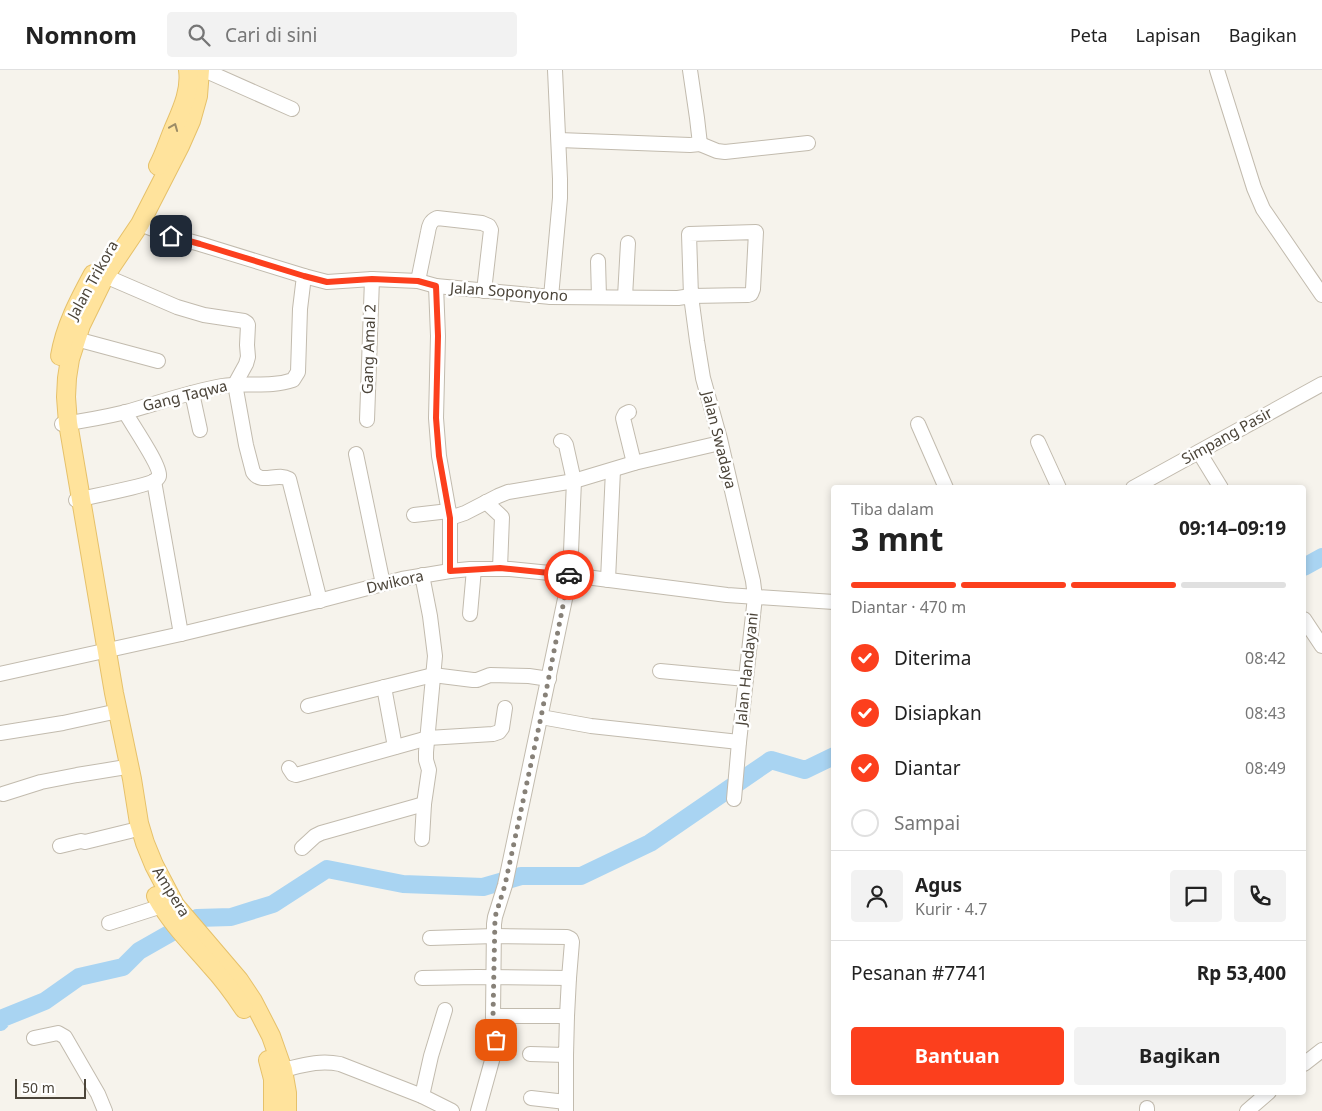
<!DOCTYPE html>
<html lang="id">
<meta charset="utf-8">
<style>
body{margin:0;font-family:"Noto Sans",sans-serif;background:#f2f2f2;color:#222;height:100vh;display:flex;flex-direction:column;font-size:19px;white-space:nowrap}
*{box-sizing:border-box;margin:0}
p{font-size:16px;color:#767676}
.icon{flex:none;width:28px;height:28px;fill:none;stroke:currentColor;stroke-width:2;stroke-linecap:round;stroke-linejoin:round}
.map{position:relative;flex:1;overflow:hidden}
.sheet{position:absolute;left:831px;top:415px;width:475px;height:610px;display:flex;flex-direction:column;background:#fff;border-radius:5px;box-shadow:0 2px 8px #0003}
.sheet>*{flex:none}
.scale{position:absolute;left:15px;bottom:12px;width:71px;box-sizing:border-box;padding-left:5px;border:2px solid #4b4439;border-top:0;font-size:14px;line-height:18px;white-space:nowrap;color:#4b4439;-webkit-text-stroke:4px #fff;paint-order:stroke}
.pin{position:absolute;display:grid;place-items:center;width:42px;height:42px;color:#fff;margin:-21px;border-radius:10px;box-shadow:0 2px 8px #0006}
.courier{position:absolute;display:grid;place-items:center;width:50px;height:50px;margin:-25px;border:4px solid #fc3f1d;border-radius:50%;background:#fff;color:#222;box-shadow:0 1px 6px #0007}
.summary em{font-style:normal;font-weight:700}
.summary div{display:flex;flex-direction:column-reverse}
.summary{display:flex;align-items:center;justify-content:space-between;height:85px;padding:0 20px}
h1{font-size:32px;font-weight:700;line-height:38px}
.bar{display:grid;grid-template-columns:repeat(4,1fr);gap:8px 5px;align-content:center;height:60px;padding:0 20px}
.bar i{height:6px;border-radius:4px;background:#e0e0e0}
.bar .active{background:#fc3f1d}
.bar p{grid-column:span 4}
.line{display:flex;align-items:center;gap:12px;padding:0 20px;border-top:1px solid #e0e0e0}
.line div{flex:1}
.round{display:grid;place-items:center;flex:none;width:52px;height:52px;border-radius:5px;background:#f2f2f2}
ol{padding:0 20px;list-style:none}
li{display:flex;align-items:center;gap:15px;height:55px}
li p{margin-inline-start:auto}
li .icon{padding:5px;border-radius:50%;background:#fc3f1d;color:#fff;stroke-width:4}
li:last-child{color:#767676}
li i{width:28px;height:28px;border:2px solid #e0e0e0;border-radius:50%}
.button{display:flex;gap:10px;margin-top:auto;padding:10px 20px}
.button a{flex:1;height:58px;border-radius:5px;background:#fc3f1d;color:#fff;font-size:20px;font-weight:700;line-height:58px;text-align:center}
.button a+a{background:#f2f2f2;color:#222}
header{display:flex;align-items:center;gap:30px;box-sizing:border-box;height:70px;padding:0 25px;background:#fff;border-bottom:1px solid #e0e0e0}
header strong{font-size:24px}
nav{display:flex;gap:28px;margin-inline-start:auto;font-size:18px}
.search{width:350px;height:45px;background:#f2f2f2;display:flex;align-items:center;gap:12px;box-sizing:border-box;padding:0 18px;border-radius:5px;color:#767676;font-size:19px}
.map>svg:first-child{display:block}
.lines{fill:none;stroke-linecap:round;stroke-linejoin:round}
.river{stroke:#a9d4f2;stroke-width:18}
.minor-casing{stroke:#c2bbae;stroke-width:16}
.major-casing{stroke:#e6c16a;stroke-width:20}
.minor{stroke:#fff;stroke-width:14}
.major{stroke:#ffe39c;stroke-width:18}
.oneway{stroke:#9c8c66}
.done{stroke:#878178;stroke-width:5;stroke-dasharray:0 9}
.route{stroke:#fc3f1d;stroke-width:6}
.labels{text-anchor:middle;stroke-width:5;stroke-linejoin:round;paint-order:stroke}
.street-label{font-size:15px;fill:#4b4439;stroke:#fff}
</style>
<header>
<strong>Nomnom</strong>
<div class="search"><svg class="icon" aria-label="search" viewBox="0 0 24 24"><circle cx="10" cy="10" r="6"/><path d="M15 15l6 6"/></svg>Cari di sini</div>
<nav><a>Peta</a><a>Lapisan</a><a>Bagikan</a></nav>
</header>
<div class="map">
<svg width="1322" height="1041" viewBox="0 0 1322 1041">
<rect width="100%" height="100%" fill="#f6f3ec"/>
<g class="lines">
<g class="river">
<polyline points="1304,497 1322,487"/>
<polyline points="0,952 3,948 45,931 79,907 123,897 139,881 197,848 231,847 273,834 327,799 403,814 483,817 521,806 581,806 650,773 771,690 805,700 834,686"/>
</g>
<g class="minor-casing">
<g id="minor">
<polyline points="204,0 292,39"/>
<polyline points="1217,0 1254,118 1263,139 1322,225"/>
<polyline points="559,70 690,75 700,74 697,48 690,0"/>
<polyline points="700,74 717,81 725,82 808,73"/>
<polyline points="140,154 171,166 200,174 304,206 327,212 372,209 418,211 436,216 551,227 678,228 691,226 697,271 703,308 720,369 753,511 755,527 739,672 734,729"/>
<polygon points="756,162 753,219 751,224 748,225 691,226 689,164"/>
<polyline points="598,191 599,227"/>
<path d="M 105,206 L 177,237 L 204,245 L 244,251 L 247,253 L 248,255 L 247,275 L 248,287 L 246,294 L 235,314 L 246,375 L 253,402 C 261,415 277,402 289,409 L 320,531"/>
<path d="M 418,211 L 428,162 C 429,156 430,151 437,148 L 482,153 L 489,156 L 491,160 L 484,221"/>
<polyline points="436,216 438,266 436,348 439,386 450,448 450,501"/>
<polyline points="551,227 560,128 560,109 555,0"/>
<polyline points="625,227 628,173"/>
<polyline points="76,269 158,291"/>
<polyline points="192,323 200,360"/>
<polyline points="629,342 625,344 623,348 634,393"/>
<polyline points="367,350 372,209"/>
<path d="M 62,354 C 83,351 105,347 126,342 C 158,333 189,322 222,316 C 245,312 270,318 293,310 L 298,302 L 300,239 L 304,206"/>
<polyline points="918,354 946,418"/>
<polyline points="1038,372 1059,418"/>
<polyline points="1199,382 1221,418"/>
<polyline points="356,384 383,514"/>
<polyline points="154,411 181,564"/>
<polyline points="1133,418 1322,314"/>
<path d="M 76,430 C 88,427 152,415 157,409 C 158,408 159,407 159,406 C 161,396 131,353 125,342"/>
<polyline points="486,432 502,447 500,498"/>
<polyline points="414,445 449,441"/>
<polyline points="450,448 465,443 498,426 508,422 574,411 634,393 720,373"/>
<polyline points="422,505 430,546 435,586 426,682 426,690 429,700 424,734 422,769"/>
<polyline points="608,510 613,400"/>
<polyline points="470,544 474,499"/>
<polyline points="1304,549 1322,576"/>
<polyline points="660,601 746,609"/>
<polyline points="0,604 181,564 322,530 402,509 450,501 470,499 510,499 570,505 727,525 834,532"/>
<polyline points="384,617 395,677"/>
<polyline points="308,636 433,605 473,610 477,610 490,605 529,606 549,609"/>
<polyline points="541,647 591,656 739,672"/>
<polyline points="0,663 63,653 118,641"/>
<polyline points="289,698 293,704 296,705 428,668 493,664 499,662 502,658 505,638"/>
<polyline points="3,724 41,712 77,705 120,698"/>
<polyline points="60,776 81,771 85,772 130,761"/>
<polyline points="302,778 315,766 321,763 424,734"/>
<polyline points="109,853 162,836"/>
<polyline points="422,908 477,907 569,908 572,872 571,869 567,867 495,866 430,868"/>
<polyline points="493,946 567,946 569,908"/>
<polyline points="34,968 58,963 65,967 98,1024 105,1041"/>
<polyline points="530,984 566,985 567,946"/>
<polyline points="566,985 566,1041"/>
<polyline points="1304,994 1322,980"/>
<path d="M 283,1000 C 304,995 319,990 340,994 L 422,1026 L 452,1041"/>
<polyline points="422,1026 431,986 445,940"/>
<polyline points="531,1028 566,1032"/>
<polyline points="478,1041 496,976 493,946 494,854 495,847 505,815 570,505 574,411 566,375 564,372 561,371"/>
<polyline points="1147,1041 1147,1038"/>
<polyline points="1247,1041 1269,1022"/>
</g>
</g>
<g class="major-casing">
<g id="major">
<polyline points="200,0 198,26 191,51 180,76 140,154 105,206 81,255 70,289 67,308 66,327 68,353 114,623 132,709 139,753 145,773 154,795 175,835 239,910 253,931 271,966 283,1000 287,1023 287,1041"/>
<path d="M 158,96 C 164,85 168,72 173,60 C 181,41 191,21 188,0"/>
<path d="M 60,286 C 65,256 79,230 93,204"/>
<path d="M 156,826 C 170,852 192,874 211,896 C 223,909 234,924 244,939"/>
<polyline points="268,990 273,1009 273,1041"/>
</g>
</g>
<use href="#minor" class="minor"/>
<use href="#major" class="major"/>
</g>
<defs><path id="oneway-chevron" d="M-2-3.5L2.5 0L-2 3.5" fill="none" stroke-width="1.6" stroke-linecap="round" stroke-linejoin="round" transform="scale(1.25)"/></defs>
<use class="oneway" href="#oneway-chevron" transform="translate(174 57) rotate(-68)"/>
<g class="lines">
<polyline class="done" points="496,970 493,946 495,847 505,815 541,647 569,505"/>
<polyline class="route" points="171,166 200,174 304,206 327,212 372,209 418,211 436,216 438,266 436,348 439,386 450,448 450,501 500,498 569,505"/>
</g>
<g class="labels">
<g class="street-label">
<text transform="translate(93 210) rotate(-61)" y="5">Jalan Trikora</text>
<text transform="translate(509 222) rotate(4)" y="5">Jalan Soponyono</text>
<text transform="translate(369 279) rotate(-88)" y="5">Gang Amal 2</text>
<text transform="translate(185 326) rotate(-14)" y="5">Gang Taqwa</text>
<text transform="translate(1227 366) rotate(-29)" y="5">Simpang Pasir</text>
<text transform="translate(719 370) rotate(76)" y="5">Jalan Swadaya</text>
<text transform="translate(395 512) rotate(-13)" y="5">Dwikora</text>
<text transform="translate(747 599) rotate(-84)" y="5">Jalan Handayani</text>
<text transform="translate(171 822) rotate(58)" y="5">Ampera</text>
</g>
</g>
</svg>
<div class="scale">50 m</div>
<div class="pin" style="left:496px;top:970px;background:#ea580c"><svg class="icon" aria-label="bag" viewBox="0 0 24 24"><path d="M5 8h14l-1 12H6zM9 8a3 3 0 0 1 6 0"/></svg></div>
<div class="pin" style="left:171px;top:166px;background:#1f2937"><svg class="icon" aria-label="home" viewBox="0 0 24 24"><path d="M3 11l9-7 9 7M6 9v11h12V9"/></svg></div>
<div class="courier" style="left:569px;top:505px"><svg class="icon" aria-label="car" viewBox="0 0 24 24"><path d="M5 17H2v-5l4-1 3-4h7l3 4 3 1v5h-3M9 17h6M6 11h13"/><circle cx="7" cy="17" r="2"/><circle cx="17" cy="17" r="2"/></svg></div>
<section class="sheet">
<div class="summary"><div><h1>3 mnt</h1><p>Tiba dalam</p></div><em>09:14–09:19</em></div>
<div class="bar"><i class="active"></i><i class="active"></i><i class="active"></i><i></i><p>Diantar · 470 m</p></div>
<ol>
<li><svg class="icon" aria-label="check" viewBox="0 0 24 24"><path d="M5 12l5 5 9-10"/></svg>Diterima<p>08:42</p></li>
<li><svg class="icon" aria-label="check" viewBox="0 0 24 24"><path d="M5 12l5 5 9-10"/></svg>Disiapkan<p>08:43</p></li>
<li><svg class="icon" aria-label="check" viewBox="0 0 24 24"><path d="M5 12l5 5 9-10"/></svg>Diantar<p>08:49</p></li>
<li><i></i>Sampai</li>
</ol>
<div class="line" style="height:90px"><a class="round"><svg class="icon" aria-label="person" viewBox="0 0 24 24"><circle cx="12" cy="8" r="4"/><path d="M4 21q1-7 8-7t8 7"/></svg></a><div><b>Agus</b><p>Kurir · 4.7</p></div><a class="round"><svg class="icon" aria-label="chat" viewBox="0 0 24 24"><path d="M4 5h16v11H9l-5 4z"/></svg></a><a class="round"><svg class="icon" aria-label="phone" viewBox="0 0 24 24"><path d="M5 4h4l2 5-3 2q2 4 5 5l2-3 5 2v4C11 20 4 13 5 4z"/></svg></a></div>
<div class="line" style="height:65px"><div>Pesanan #7741</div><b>Rp 53,400</b></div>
<div class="button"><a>Bantuan</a><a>Bagikan</a></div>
</section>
</div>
